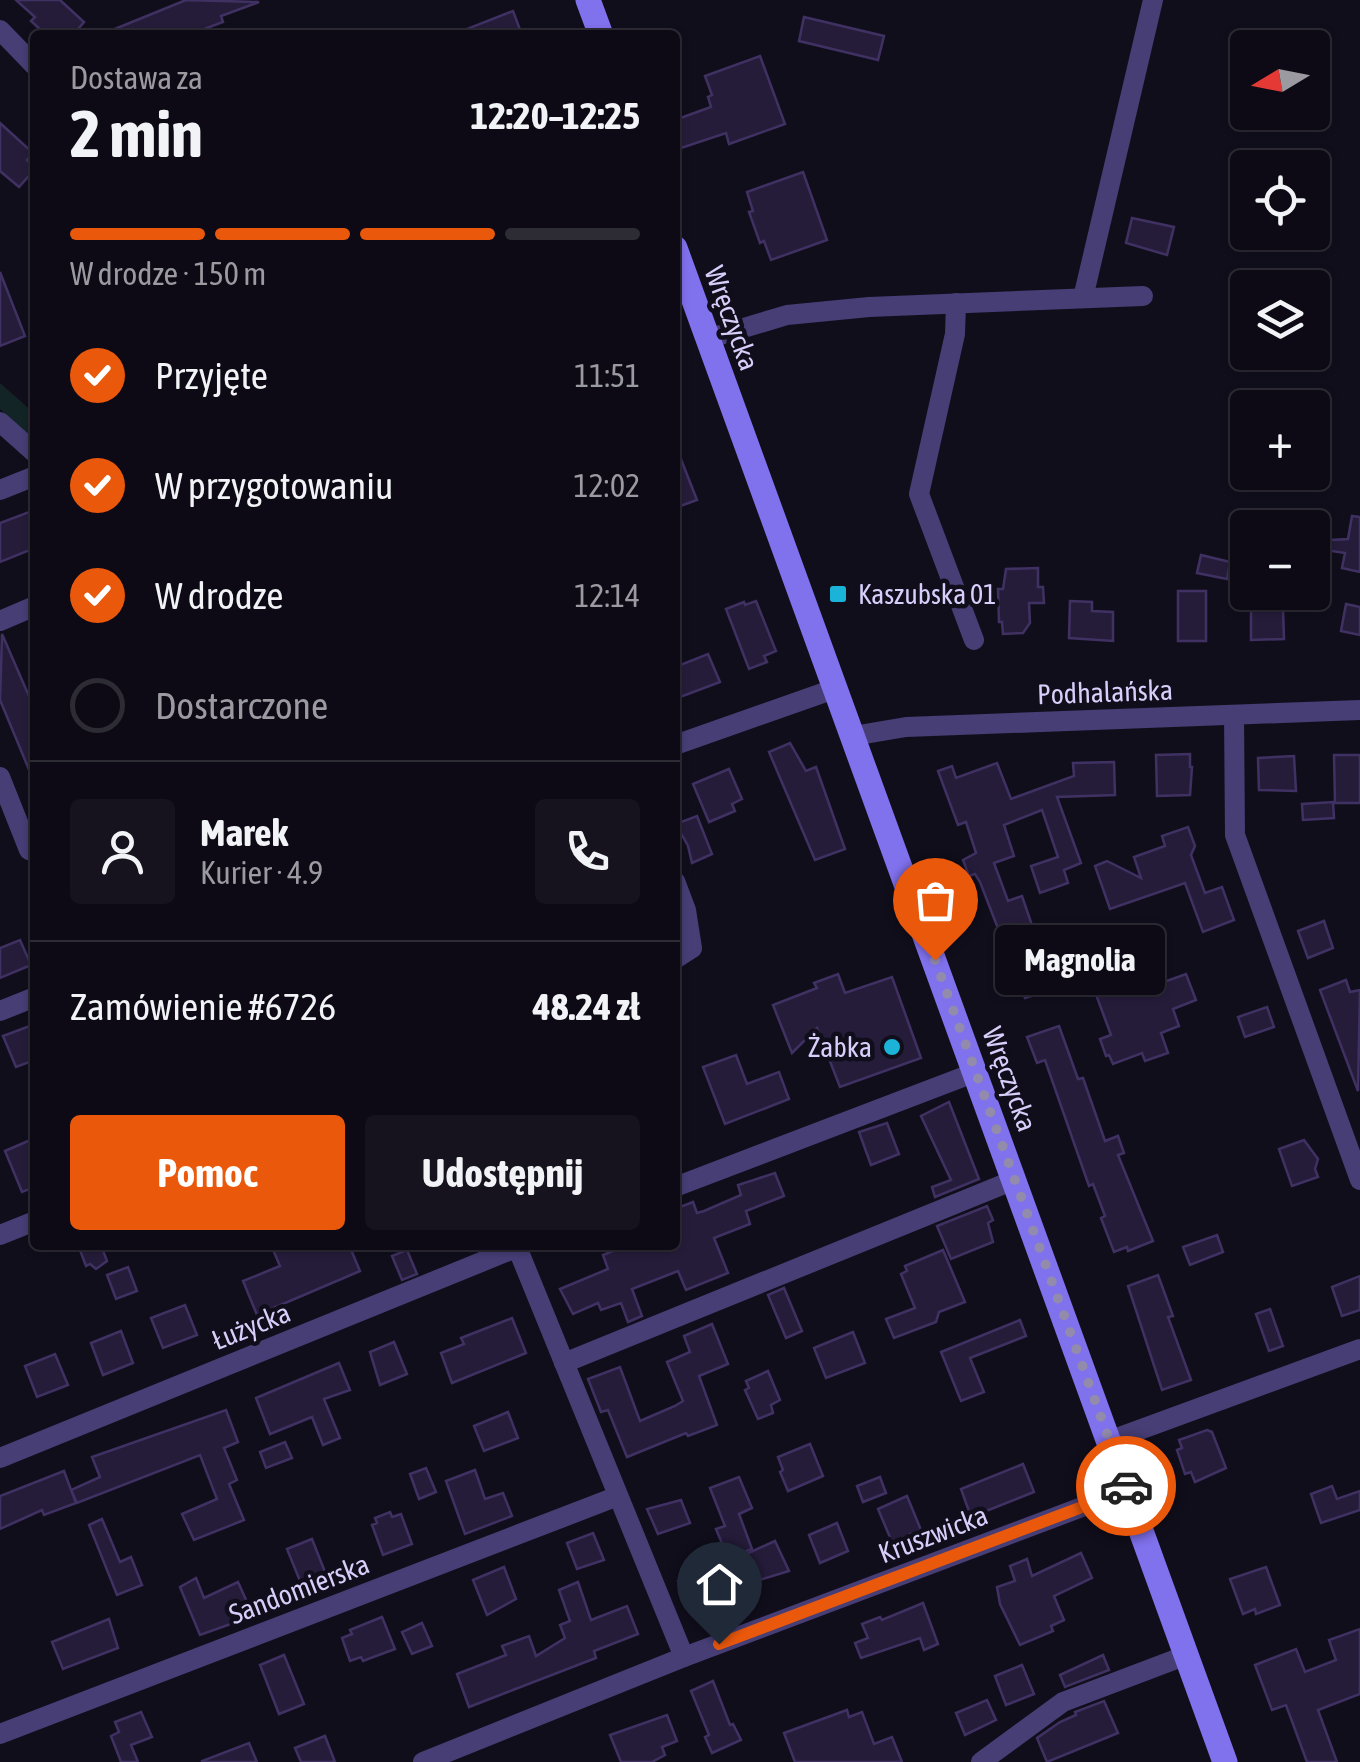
<!DOCTYPE html>
<html lang="pl">
<meta charset="utf-8">
<style>
body{margin:0;font-family:"Asap Condensed",sans-serif;background:#16131e;color:#f1f3f6;height:100vh;display:flex;flex-direction:column;font-size:38px;white-space:nowrap}
*{box-sizing:border-box;margin:0}
p{font-size:32px;color:#9a9aa0}
.icon{flex:none;width:55px;height:55px;fill:none;stroke:currentColor;stroke-width:2;stroke-linecap:round;stroke-linejoin:round}
.map{position:relative;flex:1;overflow:hidden}
.panel{position:absolute;left:30px;top:30px;width:650px;height:1220px;display:flex;flex-direction:column;background:#0d0a15;border-radius:10px;box-shadow:0 2px 8px #0004,0 0 0 2px #2d2b34}
.panel>*{flex:none}
.needle{width:65px;rotate:260deg}
.fabs{position:absolute;left:1230px;top:30px;display:grid;gap:20px}
.fabs a{display:grid;place-items:center;width:100px;height:100px;border-radius:10px;background:#0d0a15;box-shadow:0 2px 8px #0004,0 0 0 2px #2d2b34;font-size:50px}
.pin{position:absolute;display:grid;place-items:center;width:85px;height:85px;color:#fff;margin:-102px -42px;border-radius:50% 50% 50% 0;rotate:-45deg;box-shadow:0 0 10px #0007}
.pin .icon{rotate:45deg}
.courier{position:absolute;display:grid;place-items:center;width:100px;height:100px;margin:-50px;border:8px solid #ea580c;border-radius:50%;background:#fff;color:#222;box-shadow:0 2px 12px #0007}
.bubble{position:absolute;height:70px;border-radius:10px;background:#0d0a15;box-shadow:0 2px 8px #0004,0 0 0 2px #2d2b34;font-size:32px;font-weight:700;line-height:70px;text-align:center}
.summary em{font-style:normal;font-weight:700}
.summary div{display:flex;flex-direction:column-reverse}
.summary{display:flex;align-items:center;justify-content:space-between;height:170px;padding:0 40px}
h1{font-size:65px;font-weight:700;line-height:75px}
.bar{display:grid;grid-template-columns:repeat(4,1fr);gap:15px 10px;align-content:center;height:120px;padding:0 40px}
.bar i{height:12px;border-radius:8px;background:#2d2b34}
.bar .selected{background:#ea580c}
.bar p{grid-column:span 4}
.line{display:flex;align-items:center;gap:25px;padding:0 40px;border-top:2px solid #2d2b34}
.line div{flex:1}
.round{display:grid;place-items:center;flex:none;width:105px;height:105px;border-radius:10px;background:#16131e}
ol{padding:0 40px;list-style:none}
li{display:flex;align-items:center;gap:30px;height:110px}
li p{margin-inline-start:auto}
li .icon{padding:10px;border-radius:50%;background:#ea580c;color:#fff;stroke-width:4}
li:last-child{color:#9a9aa0}
li i{width:55px;height:55px;border:5px solid #2d2b34;border-radius:50%}
.action{display:flex;gap:20px;margin-top:auto;padding:20px 40px}
.action a{flex:1;height:115px;border-radius:10px;background:#ea580c;color:#fff;font-size:40px;font-weight:700;line-height:115px;text-align:center}
.action a+a{background:#16131e;color:#f1f3f6}
.map>svg:first-child{display:block}
.green{fill:#122425}
.building{fill:#251c3a;stroke:#403163;stroke-width:2.5}
.lines{fill:none;stroke-linecap:round;stroke-linejoin:round}
.minor{stroke:#463e75;stroke-width:20}
.secondary{stroke:#8071ed;stroke-width:25}
.done{stroke:#928bac;stroke-width:10;stroke-dasharray:0 18}
.route{stroke:#ea580c;stroke-width:12}
.poi-dot{fill:#1bb3d8;stroke:#110e1c;stroke-width:4}
.labels{text-anchor:middle;stroke-width:9;stroke-linejoin:round;paint-order:stroke}
.street-label{font-size:28px;fill:#d7cef9;stroke:#110e1c}
.poi-label{font-size:28px;fill:#d7cef9;stroke:#110e1c;text-anchor:start}
</style>
<div class="map">
<svg width="1360" height="1762" viewBox="0 0 1360 1762">
<rect width="100%" height="100%" fill="#110e1c"/>
<polygon class="green" points="0,383 35,414 35,440 0,409"/>
<g class="building">
<polygon points="16,0 60,0 84,22 73,35 46,35 31,21 35,17"/>
<polygon points="186,0 259,2 221,16 223,22 188,35 100,35"/>
<polygon points="513,11 522,35 454,35 454,34"/>
<polygon points="804,17 884,36 878,60 799,41"/>
<polygon points="760,56 785,124 729,144 726,133 675,150 675,120 711,107 708,97 712,95 705,76"/>
<polygon points="0,123 33,153 27,160 35,169 19,187 0,171"/>
<polygon points="803,172 827,240 771,260 764,241 760,243 749,212 753,211 747,192"/>
<polygon points="1132,218 1174,227 1167,255 1126,243"/>
<polygon points="0,272 25,336 0,346"/>
<polygon points="675,444 697,500 675,508"/>
<polygon points="29,512 35,529 35,548 0,562 0,523"/>
<polygon points="1352,516 1360,517 1360,572 1342,568 1345,553 1312,548 1312,541 1348,539"/>
<polygon points="1201,555 1230,562 1227,579 1197,573"/>
<polygon points="1038,568 1038,587 1043,587 1044,603 1029,603 1030,623 1023,633 1003,634 1002,622 999,622 998,589 1003,589 1006,569"/>
<rect x="1178" y="591" width="28" height="50"/>
<polygon points="756,601 776,651 764,656 767,662 749,669 726,609 744,602 745,605"/>
<polygon points="1070,601 1092,602 1092,611 1113,612 1113,641 1069,638"/>
<polygon points="1346,604 1360,607 1360,635 1341,631"/>
<polygon points="1283,608 1284,639 1251,640 1251,609"/>
<polygon points="2,634 35,710 35,784 0,700"/>
<polygon points="708,654 720,682 675,699 675,667"/>
<polygon points="790,743 806,771 816,767 845,849 815,860 769,752"/>
<polygon points="1190,754 1190,767 1192,767 1190,795 1157,796 1156,755"/>
<polygon points="1334,755 1360,755 1360,803 1335,803"/>
<polygon points="1294,756 1296,791 1259,790 1258,758"/>
<polygon points="1114,762 1115,795 1057,797 1081,863 1064,870 1068,883 1040,893 1031,866 1058,857 1042,810 1004,825 1014,856 994,863 1008,901 1022,896 1049,975 1046,976 1051,990 1025,998 980,882 975,874 969,876 963,860 976,853 966,822 958,825 938,771 952,766 956,778 997,763 1011,799 1074,776 1073,763"/>
<polygon points="729,769 742,799 732,804 735,811 709,822 693,784"/>
<polygon points="1333,802 1334,818 1303,820 1302,804"/>
<polygon points="697,816 712,854 692,863 688,846 676,824"/>
<polygon points="1188,827 1195,846 1191,855 1205,893 1222,887 1234,920 1203,932 1185,883 1110,909 1095,866 1107,861 1141,878 1134,857 1165,846 1162,836"/>
<polygon points="1324,921 1333,948 1308,958 1298,931"/>
<polygon points="20,940 31,965 0,978 0,948"/>
<polygon points="1120,970 1122,976 1141,970 1147,988 1186,974 1196,1000 1173,1009 1179,1026 1161,1033 1168,1053 1145,1061 1142,1053 1113,1064 1109,1055 1106,1056 1100,1039 1111,1035 1091,981"/>
<polygon points="838,974 845,993 892,977 921,1058 840,1087 817,1028 792,1053 773,1005 817,988 814,983"/>
<polygon points="1346,980 1350,992 1360,990 1358,1091 1320,990"/>
<polygon points="1267,1007 1274,1027 1245,1037 1238,1017"/>
<polygon points="35,1024 35,1060 16,1067 3,1036"/>
<polygon points="1059,1026 1078,1079 1083,1078 1105,1141 1118,1136 1124,1153 1118,1155 1153,1241 1128,1251 1127,1247 1114,1252 1101,1218 1105,1216 1093,1184 1089,1186 1045,1060 1037,1063 1027,1037"/>
<polygon points="736,1055 747,1084 779,1072 789,1099 725,1124 703,1067"/>
<polygon points="949,1102 979,1179 935,1197 932,1187 951,1180 921,1116"/>
<polygon points="887,1123 899,1154 871,1165 859,1132"/>
<polygon points="35,1138 35,1187 22,1192 5,1151"/>
<polygon points="1304,1140 1318,1159 1315,1169 1318,1177 1292,1186 1279,1149"/>
<polygon points="775,1173 784,1196 746,1211 750,1224 714,1238 728,1273 686,1290 678,1271 632,1289 642,1316 628,1322 621,1303 601,1310 598,1303 573,1314 560,1289 608,1269 603,1255 628,1245 675,1245 675,1209 693,1202 697,1213 704,1211 741,1195 738,1185"/>
<polygon points="987,1206 993,1220 988,1223 993,1242 951,1259 937,1226"/>
<polygon points="1217,1235 1223,1252 1190,1265 1183,1247"/>
<polygon points="78,1245 101,1245 107,1261 96,1269 90,1264 86,1266"/>
<polygon points="271,1245 349,1245 360,1271 257,1315 243,1281 280,1266"/>
<polygon points="407,1250 417,1274 402,1280 392,1256"/>
<polygon points="943,1250 965,1302 939,1312 936,1322 894,1338 886,1319 915,1308 901,1274 907,1271 905,1266"/>
<polygon points="128,1267 137,1291 116,1299 107,1275"/>
<polygon points="1158,1275 1173,1316 1168,1317 1191,1380 1162,1390 1128,1286"/>
<polygon points="1360,1276 1360,1310 1342,1316 1332,1287"/>
<polygon points="784,1288 802,1331 786,1338 768,1295"/>
<polygon points="185,1305 197,1335 163,1348 151,1318"/>
<polygon points="1270,1309 1283,1346 1269,1351 1256,1314"/>
<polygon points="512,1318 526,1353 452,1383 441,1353 464,1344 461,1338"/>
<polygon points="1020,1320 1026,1336 970,1358 984,1392 961,1401 941,1352"/>
<polygon points="712,1324 728,1364 699,1376 717,1425 688,1436 686,1433 627,1457 608,1410 601,1412 588,1379 620,1367 640,1421 675,1406 683,1401 667,1362 690,1352 684,1336"/>
<polygon points="121,1331 133,1363 103,1375 91,1343"/>
<polygon points="853,1332 865,1363 826,1378 814,1348"/>
<polygon points="394,1342 407,1374 380,1385 370,1352"/>
<polygon points="55,1354 68,1385 37,1397 25,1366"/>
<polygon points="339,1363 350,1390 324,1399 340,1438 323,1445 312,1417 270,1434 256,1398"/>
<polygon points="768,1371 780,1400 771,1405 773,1413 758,1419 745,1390 749,1388 746,1381"/>
<polygon points="226,1410 238,1442 224,1448 237,1480 229,1484 244,1520 194,1540 182,1514 217,1499 200,1455 77,1503 71,1490 100,1477 92,1457"/>
<polygon points="508,1412 518,1438 484,1451 474,1426"/>
<polygon points="1207,1430 1212,1432 1226,1468 1195,1482 1191,1472 1185,1474 1177,1450 1182,1448 1179,1440"/>
<polygon points="285,1442 292,1458 266,1468 260,1452"/>
<polygon points="810,1444 823,1476 788,1491 780,1472 783,1470 778,1457"/>
<polygon points="1023,1464 1034,1492 971,1517 961,1489"/>
<polygon points="426,1468 436,1492 419,1499 410,1474"/>
<polygon points="475,1470 485,1499 503,1493 512,1516 465,1534 446,1481"/>
<polygon points="64,1471 76,1503 44,1515 42,1510 0,1529 0,1496"/>
<polygon points="739,1477 752,1508 739,1514 752,1549 728,1558 716,1529 725,1526 710,1488"/>
<polygon points="880,1477 886,1493 863,1502 857,1486"/>
<polygon points="1332,1486 1337,1499 1360,1491 1360,1510 1321,1523 1311,1494"/>
<polygon points="907,1496 921,1530 892,1542 878,1509"/>
<polygon points="681,1500 690,1523 658,1534 647,1509"/>
<polygon points="390,1512 392,1517 401,1514 412,1544 383,1555 372,1525 377,1523 375,1518"/>
<polygon points="102,1519 120,1562 131,1557 142,1585 117,1595 89,1525"/>
<polygon points="837,1523 848,1551 820,1563 809,1535"/>
<polygon points="593,1533 604,1560 577,1569 567,1543"/>
<polygon points="312,1539 327,1577 302,1586 287,1549"/>
<polygon points="775,1541 789,1571 756,1581 744,1555"/>
<polygon points="1081,1553 1092,1578 1054,1596 1064,1620 1051,1626 1053,1631 1020,1645 1000,1604 997,1587 1015,1581 1010,1566 1027,1559 1032,1576"/>
<polygon points="504,1567 516,1599 487,1615 473,1580"/>
<polygon points="714,1567 722,1585 717,1587 721,1598 690,1611 678,1581"/>
<polygon points="1266,1567 1280,1605 1256,1614 1255,1609 1243,1614 1230,1579"/>
<polygon points="196,1578 204,1598 238,1582 247,1602 236,1606 242,1620 200,1635 180,1587"/>
<polygon points="578,1582 591,1620 627,1606 638,1634 594,1651 596,1658 469,1707 457,1674 506,1655 502,1646 529,1636 536,1656 565,1638 560,1625 570,1621 559,1590"/>
<polygon points="923,1603 938,1644 924,1650 920,1638 861,1658 855,1643 868,1638 862,1624 880,1617 882,1620"/>
<polygon points="382,1617 395,1649 363,1661 361,1657 350,1661 342,1638 352,1634 350,1630"/>
<polygon points="109,1619 118,1648 63,1669 52,1642"/>
<polygon points="422,1623 432,1646 412,1654 402,1632"/>
<polygon points="1360,1629 1360,1694 1318,1710 1337,1762 1307,1762 1286,1705 1272,1710 1255,1665 1296,1649 1305,1672 1336,1660 1329,1640"/>
<polygon points="284,1655 304,1704 279,1714 260,1665"/>
<polygon points="1103,1655 1109,1670 1065,1687 1060,1675"/>
<polygon points="1022,1665 1034,1694 1006,1705 995,1676"/>
<polygon points="713,1681 730,1725 733,1724 741,1740 712,1753 705,1737 709,1735 691,1691"/>
<polygon points="987,1700 996,1720 965,1735 956,1713"/>
<polygon points="1104,1701 1118,1733 1047,1762 1037,1738 1060,1722 1076,1715 1075,1712"/>
<polygon points="847,1710 849,1717 862,1712 874,1744 892,1737 902,1762 795,1762 784,1733"/>
<polygon points="141,1712 152,1737 131,1745 138,1762 121,1762 111,1736 119,1732 115,1722"/>
<polygon points="667,1715 677,1741 662,1747 665,1755 652,1762 621,1762 610,1735"/>
<polygon points="325,1736 335,1762 301,1762 295,1748"/>
<polygon points="249,1743 257,1762 202,1762 202,1761"/>
</g>
<g class="lines">
<g class="minor">
<polyline points="0,30 35,66"/>
<polyline points="1083,298 1153,0"/>
<polyline points="956,303 955,334 919,494 974,640"/>
<polyline points="707,339 787,315 869,307 1143,296"/>
<polyline points="0,422 35,453"/>
<polyline points="0,490 35,476"/>
<polyline points="0,621 35,606"/>
<polyline points="1234,715 1235,835 1360,1180"/>
<polyline points="853,736 906,727 1360,710"/>
<polyline points="675,745 837,688"/>
<polyline points="0,777 29,850"/>
<polyline points="675,881 686,910 692,948 675,959"/>
<polyline points="0,1011 35,997"/>
<polyline points="675,1187 976,1072"/>
<polyline points="0,1235 35,1221"/>
<polyline points="517,1247 684,1657"/>
<polyline points="564,1363 1014,1180"/>
<polyline points="1109,1441 1360,1349"/>
<polyline points="0,1458 523,1245"/>
<polyline points="0,1734 618,1496"/>
<polyline points="423,1762 684,1657 1127,1490"/>
<polyline points="981,1762 1063,1702 1187,1655"/>
</g>
<g class="secondary">
<polyline points="588,0 601,35"/>
<polyline points="675,248 1225,1762"/>
</g>
</g>
<g class="lines">
<polyline class="done" points="935,960 1126,1486"/>
<polyline class="route" points="719,1644 1127,1490 1126,1486"/>
</g>
<g class="poi-dot">
<rect x="828" y="584" width="20" height="20" rx="5"/>
<circle cx="892" cy="1047" r="10"/>
</g>
<g class="labels">
<g class="street-label">
<text transform="translate(732 318) rotate(70)" y="10">Wręczycka</text>
<text transform="translate(1105 692) rotate(-2)" y="10">Podhalańska</text>
<text transform="translate(1010 1079) rotate(70)" y="10">Wręczycka</text>
<text transform="translate(251 1326) rotate(-22)" y="10">Łużycka</text>
<text transform="translate(933 1534) rotate(-21)" y="10">Kruszwicka</text>
<text transform="translate(299 1589) rotate(-21)" y="10">Sandomierska</text>
</g>
<g class="poi-label">
<text x="858" y="604">Kaszubska 01</text>
<text x="872" y="1057" text-anchor="end">Żabka</text>
</g>
</g>
</svg>
<div class="fabs">
<a><svg class="needle" viewBox="-14 -14 28 28"><path d="M0-13l5 13h-10z" fill="#e53935"/><path d="M0 13l5-13h-10z" fill="#9a9aa0"/></svg></a>
<a><svg class="icon" aria-label="locate" viewBox="0 0 24 24"><circle cx="12" cy="12" r="6"/><path d="M12 2v4M12 18v4M2 12h4M18 12h4"/></svg></a>
<a><svg class="icon" aria-label="layers" viewBox="0 0 24 24"><path d="M12 4l9 5-9 5-9-5zM3 14l9 5 9-5"/></svg></a>
<a>+</a>
<a>−</a>
</div>
<div class="pin" style="left:935px;top:960px;background:#ea580c"><svg class="icon" aria-label="bag" viewBox="0 0 24 24"><path d="M5 8h14l-1 12H6zM9 8a3 3 0 0 1 6 0"/></svg></div>
<div class="pin" style="left:719px;top:1644px;background:#1f2937"><svg class="icon" aria-label="home" viewBox="0 0 24 24"><path d="M3 11l9-7 9 7M6 9v11h12V9"/></svg></div>
<div class="courier" style="left:1126px;top:1486px"><svg class="icon" aria-label="car" viewBox="0 0 24 24"><path d="M5 17H2v-5l4-1 3-4h7l3 4 3 1v5h-3M9 17h6M6 11h13"/><circle cx="7" cy="17" r="2"/><circle cx="17" cy="17" r="2"/></svg></div>
<div class="bubble" style="left:995px;top:925px;width:170px">Magnolia</div>
<section class="panel">
<div class="summary"><div><h1>2 min</h1><p>Dostawa za</p></div><em>12:20–12:25</em></div>
<div class="bar"><i class="selected"></i><i class="selected"></i><i class="selected"></i><i></i><p>W drodze · 150 m</p></div>
<ol>
<li><svg class="icon" aria-label="check" viewBox="0 0 24 24"><path d="M5 12l5 5 9-10"/></svg>Przyjęte<p>11:51</p></li>
<li><svg class="icon" aria-label="check" viewBox="0 0 24 24"><path d="M5 12l5 5 9-10"/></svg>W przygotowaniu<p>12:02</p></li>
<li><svg class="icon" aria-label="check" viewBox="0 0 24 24"><path d="M5 12l5 5 9-10"/></svg>W drodze<p>12:14</p></li>
<li><i></i>Dostarczone</li>
</ol>
<div class="line" style="height:180px"><a class="round"><svg class="icon" aria-label="person" viewBox="0 0 24 24"><circle cx="12" cy="8" r="4"/><path d="M4 21q1-7 8-7t8 7"/></svg></a><div><b>Marek</b><p>Kurier · 4.9</p></div><a class="round"><svg class="icon" aria-label="phone" viewBox="0 0 24 24"><path d="M5 4h4l2 5-3 2q2 4 5 5l2-3 5 2v4C11 20 4 13 5 4z"/></svg></a></div>
<div class="line" style="height:130px"><div>Zamówienie #6726</div><b>48.24 zł</b></div>
<div class="action"><a>Pomoc</a><a>Udostępnij</a></div>
</section>
</div>
